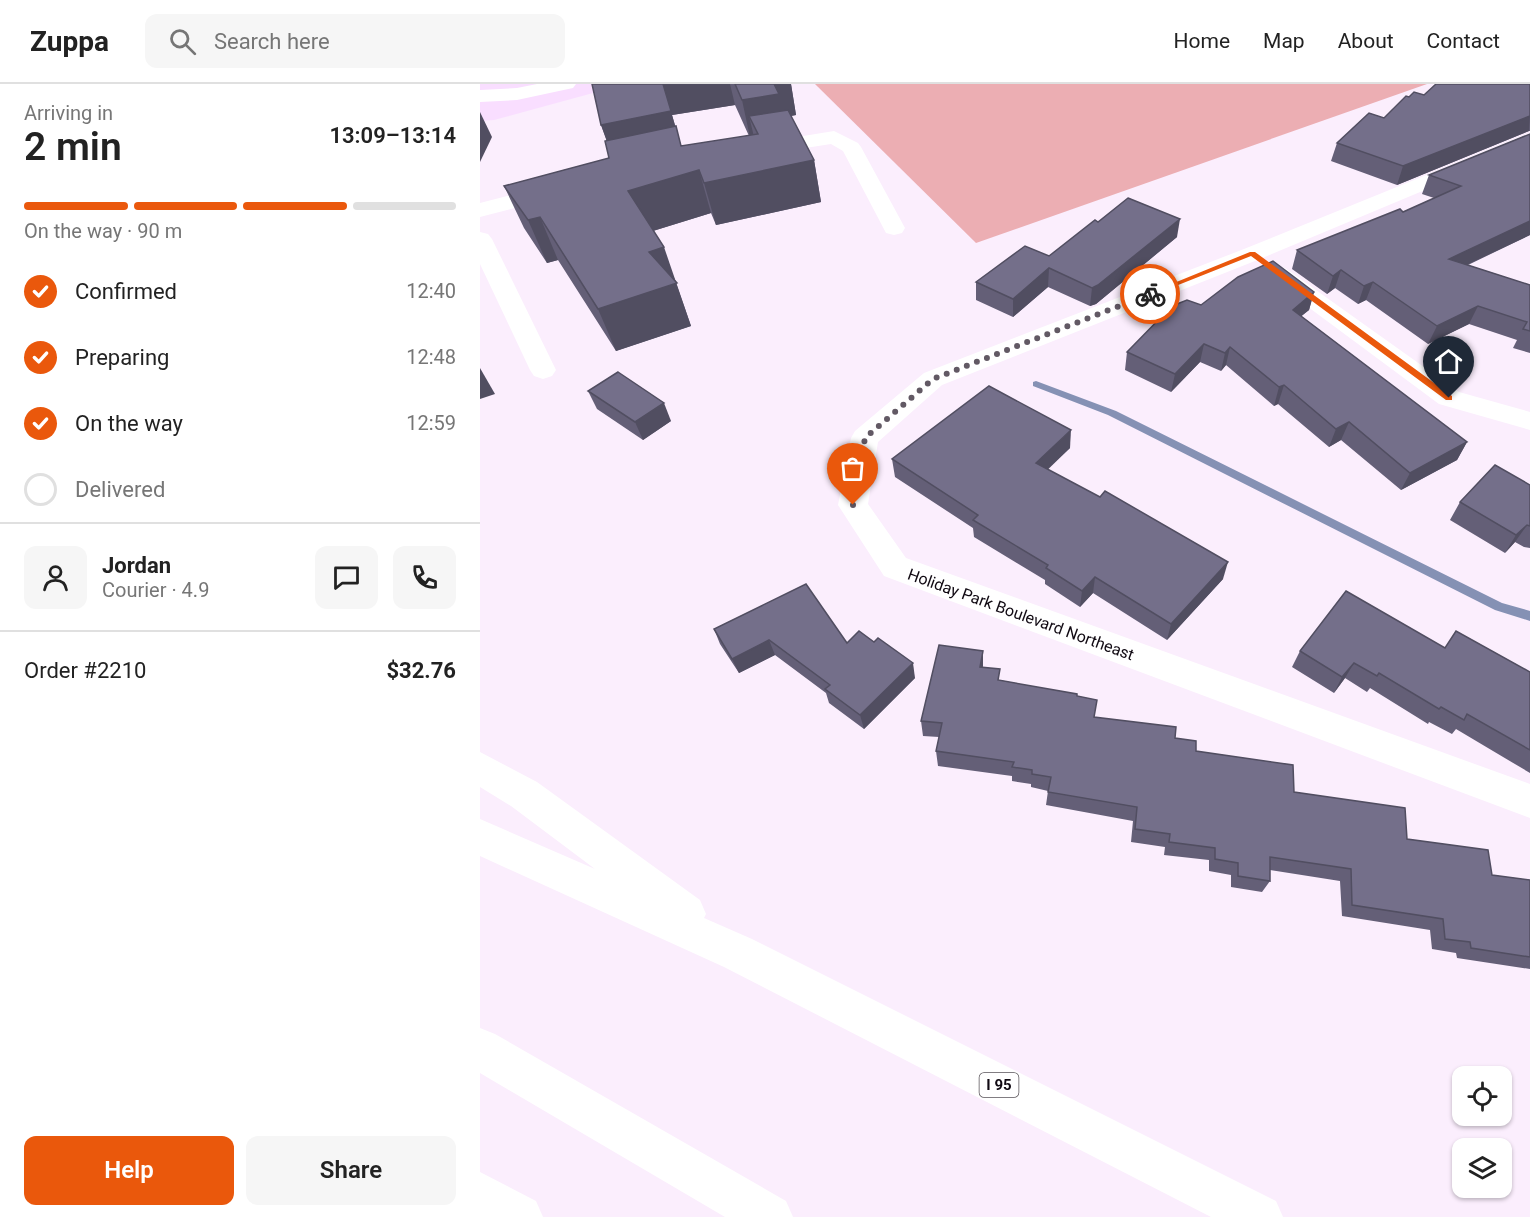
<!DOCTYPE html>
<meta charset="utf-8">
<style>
body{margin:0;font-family:Roboto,sans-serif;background:#f6f6f6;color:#222;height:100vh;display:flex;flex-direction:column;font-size:22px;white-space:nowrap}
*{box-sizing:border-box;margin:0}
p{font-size:20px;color:#767676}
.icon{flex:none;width:33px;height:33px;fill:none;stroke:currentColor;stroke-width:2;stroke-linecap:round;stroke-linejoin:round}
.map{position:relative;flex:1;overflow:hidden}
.drawer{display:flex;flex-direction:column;background:#fff;width:480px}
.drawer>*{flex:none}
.fabs{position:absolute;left:972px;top:982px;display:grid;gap:12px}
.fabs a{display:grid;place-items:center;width:60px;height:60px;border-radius:12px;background:#fff;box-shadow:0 2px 4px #0004;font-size:30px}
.pin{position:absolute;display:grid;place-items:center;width:51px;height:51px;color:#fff;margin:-62px -26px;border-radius:50% 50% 50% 0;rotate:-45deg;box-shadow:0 0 6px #0007}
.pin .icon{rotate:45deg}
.courier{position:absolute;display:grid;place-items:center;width:60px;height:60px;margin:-30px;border:4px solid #ea580c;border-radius:50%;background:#fff;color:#222;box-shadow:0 2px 8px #0007}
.headline em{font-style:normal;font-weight:600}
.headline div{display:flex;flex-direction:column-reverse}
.headline{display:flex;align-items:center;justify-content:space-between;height:102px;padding:0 24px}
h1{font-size:39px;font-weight:600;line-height:45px}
.bar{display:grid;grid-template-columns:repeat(4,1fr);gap:9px 6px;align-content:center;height:72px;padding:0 24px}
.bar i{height:8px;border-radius:4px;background:#e0e0e0}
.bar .current{background:#ea580c}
.bar p{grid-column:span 4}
.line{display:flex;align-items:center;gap:15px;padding:0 24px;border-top:2px solid #e0e0e0}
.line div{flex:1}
.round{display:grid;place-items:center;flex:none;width:63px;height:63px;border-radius:12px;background:#f6f6f6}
ol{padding:0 24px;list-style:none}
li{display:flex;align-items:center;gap:18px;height:66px}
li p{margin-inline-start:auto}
li .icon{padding:6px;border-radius:50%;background:#ea580c;color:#fff;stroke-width:4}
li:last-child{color:#767676}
li i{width:33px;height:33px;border:3px solid #e0e0e0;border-radius:50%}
.action{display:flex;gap:12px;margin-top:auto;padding:12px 24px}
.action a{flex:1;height:69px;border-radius:12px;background:#ea580c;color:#fff;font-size:24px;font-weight:600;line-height:69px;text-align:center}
.action a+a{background:#f6f6f6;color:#222}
header{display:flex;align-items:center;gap:36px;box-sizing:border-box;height:84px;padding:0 30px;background:#fff;border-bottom:2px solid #e0e0e0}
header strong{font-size:28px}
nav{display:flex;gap:33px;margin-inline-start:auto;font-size:21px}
.search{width:420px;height:54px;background:#f6f6f6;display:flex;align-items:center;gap:15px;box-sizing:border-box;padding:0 21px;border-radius:12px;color:#767676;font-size:22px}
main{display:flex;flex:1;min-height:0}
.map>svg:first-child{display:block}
.built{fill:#f9deff}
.green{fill:#ecaeb3}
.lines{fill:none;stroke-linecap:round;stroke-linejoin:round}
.stream{fill:#8591b4;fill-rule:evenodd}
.minor{fill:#fff;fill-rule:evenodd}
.highway{fill:#fff;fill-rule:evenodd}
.wall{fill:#645f77;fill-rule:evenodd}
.shaded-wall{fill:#514e61}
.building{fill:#746f8a;stroke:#514e61;stroke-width:1.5}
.route{fill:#ea580c}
.done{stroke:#625964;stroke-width:6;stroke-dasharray:0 10.8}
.labels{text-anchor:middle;stroke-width:4.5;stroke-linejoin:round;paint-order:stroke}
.shield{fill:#fff;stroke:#585359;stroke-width:1.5}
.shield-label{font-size:15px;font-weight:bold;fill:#100912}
.street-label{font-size:16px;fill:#100912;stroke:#fff}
</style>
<header>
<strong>Zuppa</strong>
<div class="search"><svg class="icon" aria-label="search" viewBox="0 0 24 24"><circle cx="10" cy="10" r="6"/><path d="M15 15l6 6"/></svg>Search here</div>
<nav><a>Home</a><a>Map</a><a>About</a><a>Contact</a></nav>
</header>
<main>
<section class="drawer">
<div class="headline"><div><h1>2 min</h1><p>Arriving in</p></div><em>13:09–13:14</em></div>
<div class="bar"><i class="current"></i><i class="current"></i><i class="current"></i><i></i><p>On the way · 90 m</p></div>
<ol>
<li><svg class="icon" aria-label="check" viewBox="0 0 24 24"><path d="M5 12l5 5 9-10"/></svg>Confirmed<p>12:40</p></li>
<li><svg class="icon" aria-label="check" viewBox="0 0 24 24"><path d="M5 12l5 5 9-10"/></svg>Preparing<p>12:48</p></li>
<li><svg class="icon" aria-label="check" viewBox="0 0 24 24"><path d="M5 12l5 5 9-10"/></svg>On the way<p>12:59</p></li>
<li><i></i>Delivered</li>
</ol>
<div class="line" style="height:108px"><a class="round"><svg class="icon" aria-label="person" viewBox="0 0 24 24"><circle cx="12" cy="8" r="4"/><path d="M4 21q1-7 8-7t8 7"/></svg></a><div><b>Jordan</b><p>Courier · 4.9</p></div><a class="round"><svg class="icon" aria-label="chat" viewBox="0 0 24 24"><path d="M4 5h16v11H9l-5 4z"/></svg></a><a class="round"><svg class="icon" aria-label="phone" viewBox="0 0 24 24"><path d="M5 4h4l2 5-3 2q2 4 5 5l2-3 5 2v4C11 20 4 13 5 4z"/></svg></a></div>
<div class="line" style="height:78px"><div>Order #2210</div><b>$32.76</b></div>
<div class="action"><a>Help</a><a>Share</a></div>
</section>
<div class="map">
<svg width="1050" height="1133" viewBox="0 0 1050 1133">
<rect width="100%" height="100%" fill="#fbeefd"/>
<polygon class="built" points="0,0 146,0 14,36 0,37"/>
<polygon class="green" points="335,0 947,0 496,159"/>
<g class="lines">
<polygon class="stream" points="556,297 636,327 1022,519 1050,527 1050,537 1015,526 628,331 553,302 553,298"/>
<g class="minor">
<polygon points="57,0 96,0 93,4 37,16 0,18 0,6 37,4"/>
<polygon points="354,47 378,59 381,63 425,144 422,149 414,151 406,149 363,67 351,60 280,71 273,69 270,65 273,61 280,59"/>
<polygon points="1050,49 1050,62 780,175 462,301 398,358 388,420 426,474 1050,700 1050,734 404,492 358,421 371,354 375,347 444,289 764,165"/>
<polygon points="74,100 82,102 85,107 82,112 0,133 0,119"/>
<polygon points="0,148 8,150 12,155 76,286 72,292 63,295 54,292 50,286 0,180"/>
<polygon points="797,182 805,184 979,308 1050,328 1050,346 959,320 789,194 785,189 789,184"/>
</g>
<g class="highway">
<polygon points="0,668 57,698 220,816 226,830 224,834 272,855 796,1117 803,1133 731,1133 244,883 0,772 0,735 115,785 31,722 0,703"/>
<polygon points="0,944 15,950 306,1117 313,1133 245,1133 0,989"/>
<polygon points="0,1088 56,1117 63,1133 0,1133"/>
</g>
</g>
<g class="wall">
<path d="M 115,0 L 311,0 L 316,31 L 311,32 L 334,76 L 341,118 L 236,141 L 231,129 L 173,147 L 195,196 L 211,242 L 136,267 L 78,176 L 67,179 L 44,144 L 24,102 L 129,74 L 127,57 L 121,41 ZM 255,21 L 269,52 L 201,62 L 192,31 Z"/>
<polygon points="1050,0 1050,47 1049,47 917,101 851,77 857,59 904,34 929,13"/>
<polygon points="1050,50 1050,151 988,181 1050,201 1050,269 1033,264 1037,256 989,240 948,260 886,216 878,220 855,204 847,210 812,185 817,166 923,128 954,114 942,110 949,91"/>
<polygon points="618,138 697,153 616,220 610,222 568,203 533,233 496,216 496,198 569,172"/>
<polygon points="834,208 829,226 821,232 987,358 977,376 921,406 861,356 849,363 798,320 794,322 746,281 741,287 720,278 691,308 645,286 647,268 721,221"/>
<polygon points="108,307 191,337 163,356 117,325"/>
<polygon points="590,364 567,385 743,495 687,556 613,509 600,523 565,500 565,496 494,453 493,444 415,393 412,375"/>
<polygon points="1050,401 1050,464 1044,463 1035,458 1025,469 970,436 980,418"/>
<polygon points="234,545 367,559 435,594 384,645 349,619 346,609 295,571 259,589 240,560"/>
<polygon points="965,563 1050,588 1050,689 976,645 972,650 949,638 948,640 890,604 887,608 865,594 854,609 812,583 820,567"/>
<polygon points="520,596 597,612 614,633 695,654 716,667 1012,791 1050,796 1050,885 977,874 976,869 952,865 950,846 862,832 860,797 790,786 790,797 782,808 751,803 751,791 729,787 729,776 684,771 685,763 651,758 653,737 566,721 568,707 551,703 551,700 532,697 532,692 458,682 456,667 459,653 443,652 441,637"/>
</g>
<g class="shaded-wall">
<polygon points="183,0 250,0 255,21 192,31 203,69 136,83 121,41"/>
<polygon points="291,0 311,0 316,31 304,33 269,32 275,57 271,58 262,16"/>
<polygon points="0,28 12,53 0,78"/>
<polygon points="1050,32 1049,47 917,101 923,82"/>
<polygon points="334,76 341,118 236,141 224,99"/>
<polygon points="219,86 231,129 163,150 148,107"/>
<polygon points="60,133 78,176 67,179 48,136"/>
<polygon points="700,135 697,153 616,220 610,222 612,204"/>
<polygon points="1050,137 1050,151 961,193 969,175"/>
<polygon points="184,163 211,242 136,267 118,225 169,168"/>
<polygon points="569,184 568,203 533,233 533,215"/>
<polygon points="861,186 855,204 847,210 853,192"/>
<polygon points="893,198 886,216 878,220 884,202"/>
<polygon points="834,208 829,226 807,244 813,226"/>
<polygon points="998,222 989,240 948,260 957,242"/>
<polygon points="724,260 720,278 691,308 695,290"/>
<polygon points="750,263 746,281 741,287 745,269"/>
<polygon points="0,284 15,310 0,315"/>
<polygon points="804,301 798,320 794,322 799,303"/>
<polygon points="184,319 191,337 163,356 155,338"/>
<polygon points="869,338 861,356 849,363 856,345"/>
<polygon points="591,346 590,364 556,397 556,379"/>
<polygon points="987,358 977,376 921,406 930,389"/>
<polygon points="1047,441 1035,458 1025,469 1036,451"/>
<polygon points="748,478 743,495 687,556 691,540"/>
<polygon points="615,493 613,509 600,523 602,507"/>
<polygon points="289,556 295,571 259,589 252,575"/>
<polygon points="503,567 503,582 501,598 500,583"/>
<polygon points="433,579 435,594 384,645 380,631"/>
<polygon points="874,579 865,594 854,609 862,593"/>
</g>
<g class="building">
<polygon points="112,0 183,0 191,27 121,41"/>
<polygon points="255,0 294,0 299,10 262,16"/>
<polygon points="956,0 1050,0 1050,32 923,82 857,59 889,29 904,34 926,12 929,13 934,8 944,11"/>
<polygon points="308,26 334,76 224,99 219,86 148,107 184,163 169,168 197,199 118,225 60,133 48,136 24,102 129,74 125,57 196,42 201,62 278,50 269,32"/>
<polygon points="1050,50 1050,137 969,175 1050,201 1050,247 1043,245 1047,238 998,222 957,242 893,198 884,202 861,186 853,192 817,166 920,125 923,128 981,102 949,91"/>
<polygon points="648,114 700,135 618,201 612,204 569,184 533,215 496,198 545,162 569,172 615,136 618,138"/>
<polygon points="793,177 834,208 813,226 987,358 930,389 869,338 856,345 804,301 799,303 750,263 745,269 724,260 695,290 647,268 692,222 707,216 721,221 758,193"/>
<polygon points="138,288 184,319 155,338 108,307"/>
<polygon points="509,302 591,346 556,379 620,413 625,407 748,478 691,540 615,493 602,507 566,484 568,481 493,436 498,431 412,375"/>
<polygon points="1015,381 1050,401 1050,442 1047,441 1036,451 980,418"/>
<polygon points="326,500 367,559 379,547 394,558 398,554 433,579 380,631 345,605 350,601 289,556 252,575 234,545"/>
<polygon points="866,507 965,564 976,547 1050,588 1050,666 987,630 984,636 961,623 959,625 899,589 897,592 874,579 862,593 820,567"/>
<polygon points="459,561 503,567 500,583 520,585 518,596 597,610 597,612 617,616 614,633 696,643 695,654 716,657 716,667 813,681 814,708 925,724 927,755 1008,766 1012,791 1050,796 1050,873 991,864 990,858 965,855 963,835 872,821 871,785 790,773 790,797 758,792 758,779 735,775 735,764 689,758 690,750 655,745 657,723 568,708 571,693 552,690 552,686 532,683 534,678 456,667 462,639 441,637"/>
</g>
<polygon class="route" points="770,168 775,168 972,312 972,316 966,316 771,172 673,211 667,210"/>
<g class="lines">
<polyline class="done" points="373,421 385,354 453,295 670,210"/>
</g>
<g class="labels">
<rect class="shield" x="499.5" y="989" width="39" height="24" rx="4.5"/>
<g class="shield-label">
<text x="519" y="1006">I 95</text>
</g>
<g class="street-label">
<text transform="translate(541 530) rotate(20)" y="6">Holiday Park Boulevard Northeast</text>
</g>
</g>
</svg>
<div class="fabs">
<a><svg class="icon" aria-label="locate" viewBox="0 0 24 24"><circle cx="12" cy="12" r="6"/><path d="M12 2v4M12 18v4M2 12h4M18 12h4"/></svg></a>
<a><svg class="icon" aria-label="layers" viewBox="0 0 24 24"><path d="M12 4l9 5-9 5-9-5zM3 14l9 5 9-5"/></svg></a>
</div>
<div class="pin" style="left:373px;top:421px;background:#ea580c"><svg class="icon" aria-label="bag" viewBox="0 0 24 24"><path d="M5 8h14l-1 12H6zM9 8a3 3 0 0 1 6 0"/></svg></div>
<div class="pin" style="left:969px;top:314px;background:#1f2937"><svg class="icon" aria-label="home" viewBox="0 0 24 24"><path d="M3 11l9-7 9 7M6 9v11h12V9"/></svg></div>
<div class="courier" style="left:670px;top:210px"><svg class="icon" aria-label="bike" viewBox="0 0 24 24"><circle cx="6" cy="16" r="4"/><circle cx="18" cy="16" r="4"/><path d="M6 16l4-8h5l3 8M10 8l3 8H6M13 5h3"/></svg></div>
</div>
</main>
